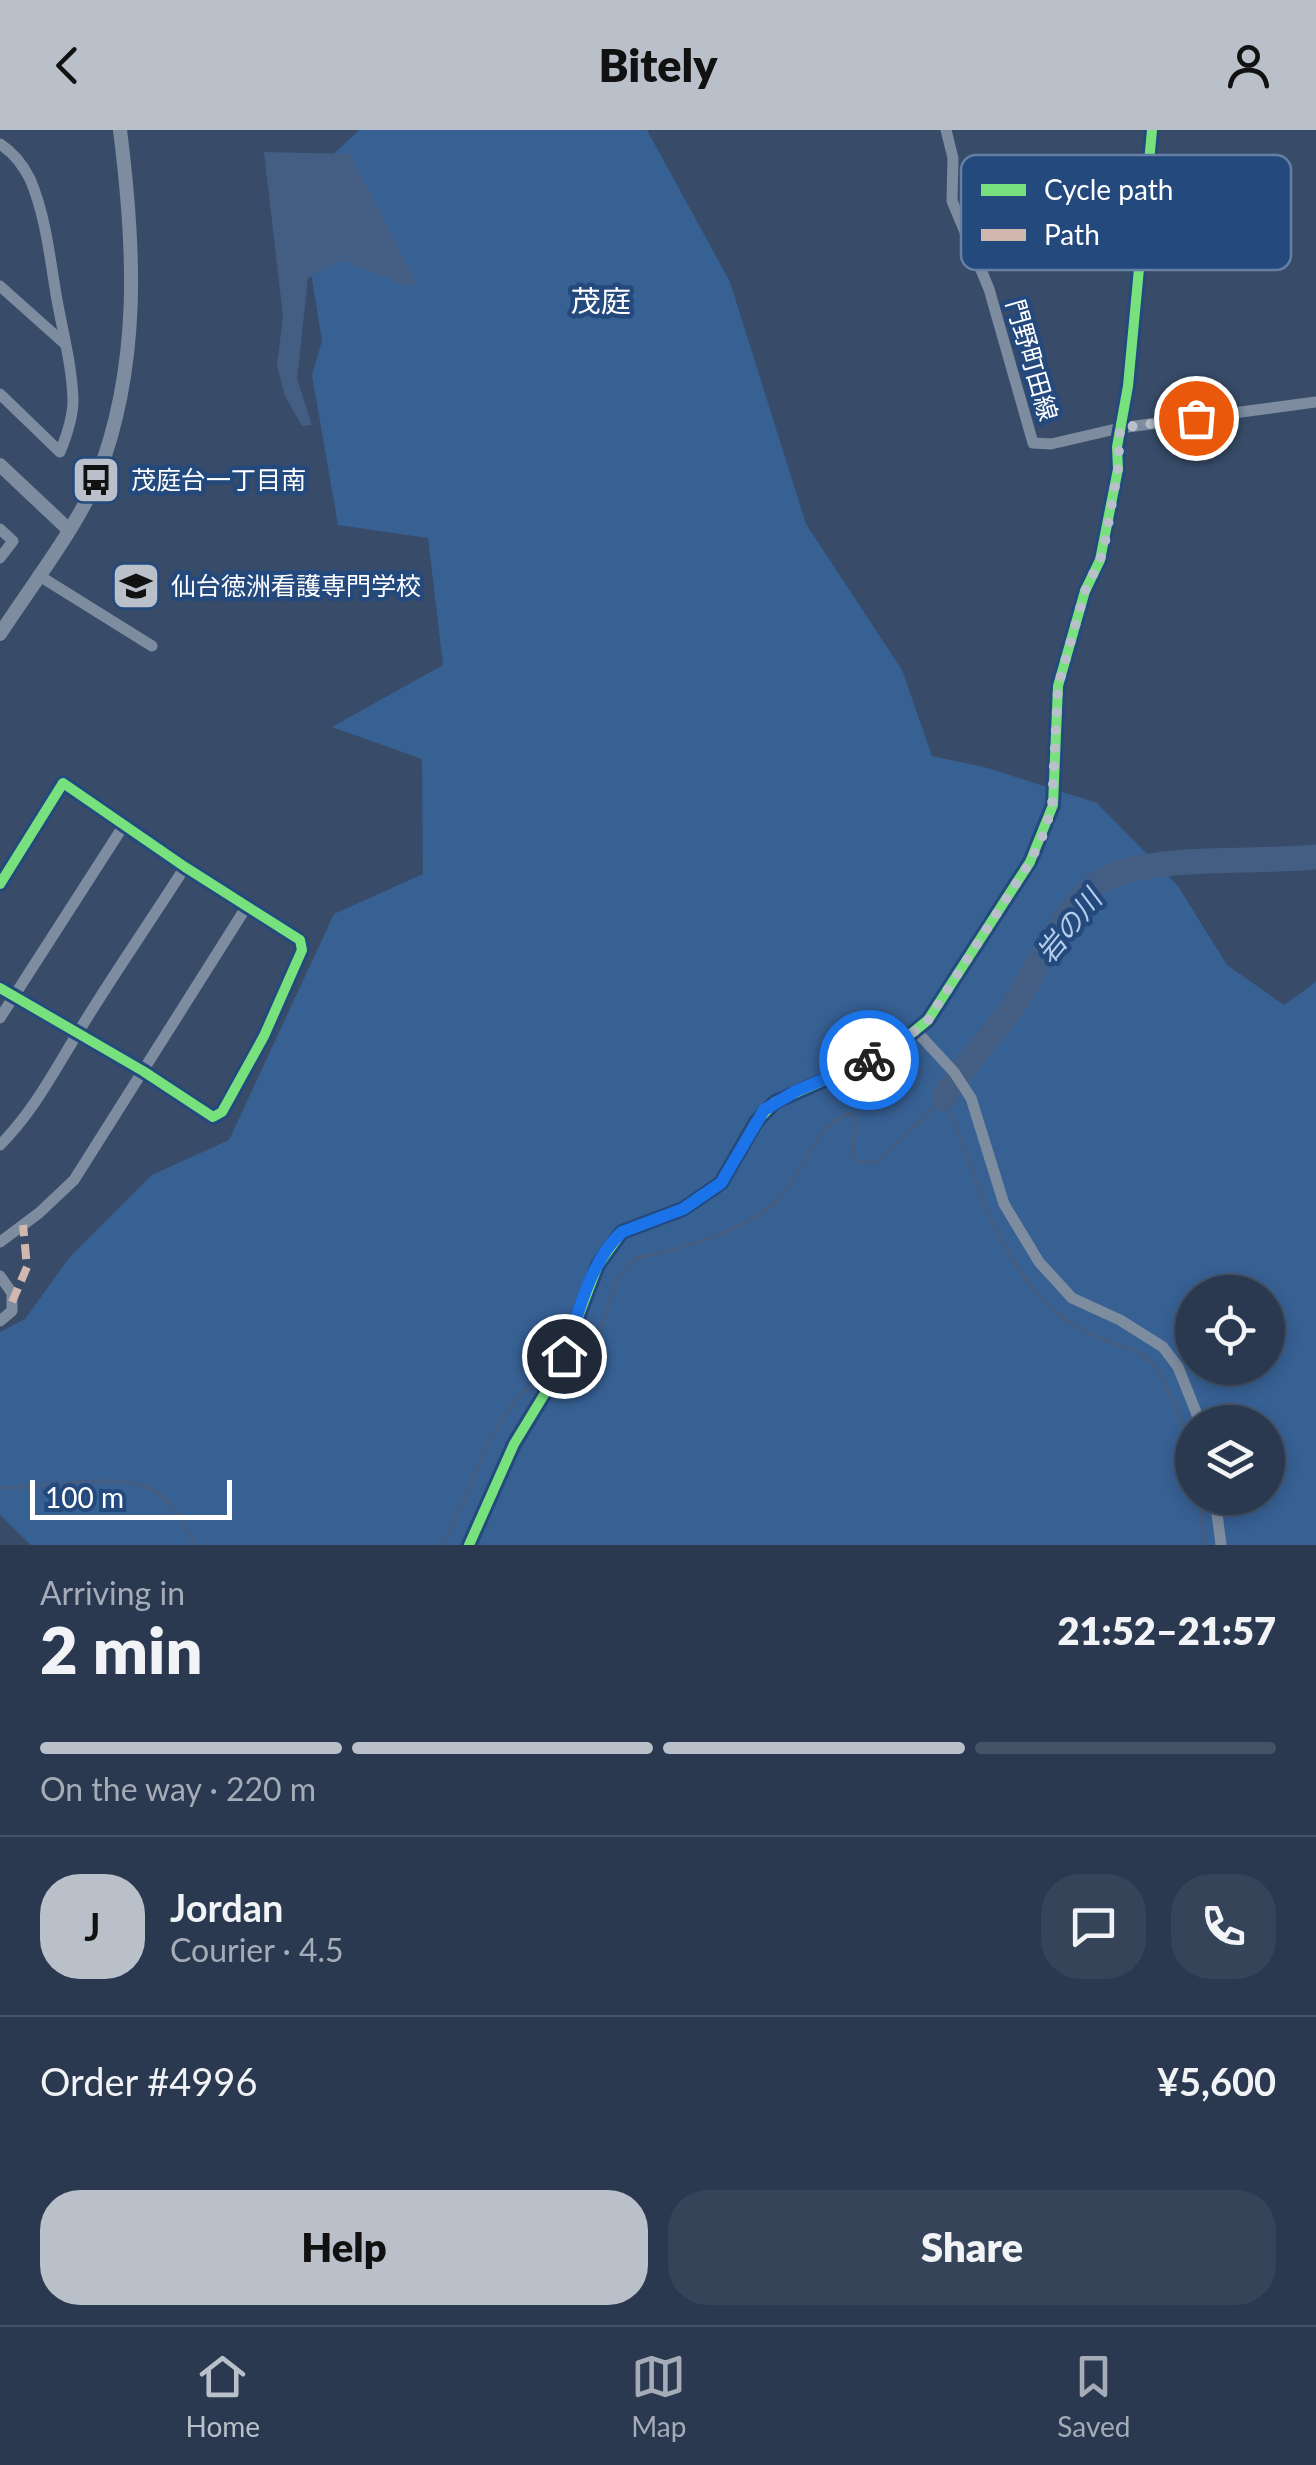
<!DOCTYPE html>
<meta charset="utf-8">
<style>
body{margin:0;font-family:Lato,"Noto Sans JP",sans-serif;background:#364459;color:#f1f3f6;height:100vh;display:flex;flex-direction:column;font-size:38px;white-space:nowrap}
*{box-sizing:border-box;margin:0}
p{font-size:32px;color:#a5acb7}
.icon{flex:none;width:55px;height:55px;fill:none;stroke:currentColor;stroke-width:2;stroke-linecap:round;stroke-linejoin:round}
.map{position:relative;height:1415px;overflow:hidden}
.sheet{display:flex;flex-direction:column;background:#2a394f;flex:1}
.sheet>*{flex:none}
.controls{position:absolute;left:1175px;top:1145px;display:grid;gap:20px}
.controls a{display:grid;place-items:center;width:110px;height:110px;border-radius:50%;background:#2a394f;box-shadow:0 5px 15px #0003,0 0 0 2px #465366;font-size:50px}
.scale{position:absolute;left:30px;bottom:25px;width:202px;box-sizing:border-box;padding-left:10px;border:5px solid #fff;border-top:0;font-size:28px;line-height:35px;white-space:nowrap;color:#fff;-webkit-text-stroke:8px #24497d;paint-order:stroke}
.pin{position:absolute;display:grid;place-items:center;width:85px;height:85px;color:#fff;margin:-42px;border:5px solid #fff;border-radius:50%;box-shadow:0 2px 10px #0007}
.courier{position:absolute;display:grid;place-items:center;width:100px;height:100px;margin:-50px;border:8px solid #1a73e8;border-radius:50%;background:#fff;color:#222;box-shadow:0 2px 12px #0007}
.headline em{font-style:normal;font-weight:800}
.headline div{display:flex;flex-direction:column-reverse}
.headline{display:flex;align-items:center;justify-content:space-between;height:170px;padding:0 40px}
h1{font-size:65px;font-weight:800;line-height:75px}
.bar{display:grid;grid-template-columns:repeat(4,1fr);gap:15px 10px;align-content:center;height:120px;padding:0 40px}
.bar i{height:12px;border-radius:8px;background:#465366}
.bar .active{background:#b9c0ca}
.bar p{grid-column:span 4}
.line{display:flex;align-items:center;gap:25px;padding:0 40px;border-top:2px solid #465366}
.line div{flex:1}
.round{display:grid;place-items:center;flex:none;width:105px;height:105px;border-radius:40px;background:#364459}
.cta{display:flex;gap:20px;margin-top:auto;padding:20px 40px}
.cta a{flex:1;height:115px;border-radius:40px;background:#b9c0ca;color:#111;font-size:40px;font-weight:800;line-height:115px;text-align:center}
.cta a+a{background:#364459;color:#f1f3f6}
header{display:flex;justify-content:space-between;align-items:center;height:130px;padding:0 40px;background:#b9c0ca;color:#111;font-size:45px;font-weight:800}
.tab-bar{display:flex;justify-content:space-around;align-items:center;height:140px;border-top:2px solid #465366;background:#2a394f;font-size:28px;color:#a5acb7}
.tab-bar a{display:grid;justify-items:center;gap:5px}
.tab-bar .active{color:#b9c0ca}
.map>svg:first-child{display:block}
.green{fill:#376093;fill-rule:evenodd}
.water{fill:#435e82}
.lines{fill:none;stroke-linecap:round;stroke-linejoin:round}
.stream{stroke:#435e82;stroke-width:4}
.river{stroke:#435e82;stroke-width:25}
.minor{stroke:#7d8c9f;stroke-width:11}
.tertiary{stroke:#7d8c9f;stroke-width:14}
.quiet{stroke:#d1b7ad;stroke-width:8;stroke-dasharray:15 8;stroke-linecap:butt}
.cycleway-casing{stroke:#24497d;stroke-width:16}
.cycleway{stroke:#77e17e;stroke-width:10}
.done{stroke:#b9c0ca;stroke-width:10;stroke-dasharray:0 18}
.route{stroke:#1a73e8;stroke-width:12}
.labels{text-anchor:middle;stroke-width:9;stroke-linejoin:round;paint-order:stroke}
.street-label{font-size:25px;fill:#fff;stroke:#24497d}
.poi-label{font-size:25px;fill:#fff;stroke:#24497d;text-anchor:start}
.water-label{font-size:28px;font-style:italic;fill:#b4cded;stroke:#24497d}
.quarter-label{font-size:30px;fill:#fff;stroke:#24497d}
.key{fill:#24497d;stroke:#6680a4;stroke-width:2.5}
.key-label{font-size:28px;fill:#fff}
</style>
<header><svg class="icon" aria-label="back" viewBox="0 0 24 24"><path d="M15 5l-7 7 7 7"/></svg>Bitely<svg class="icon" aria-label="person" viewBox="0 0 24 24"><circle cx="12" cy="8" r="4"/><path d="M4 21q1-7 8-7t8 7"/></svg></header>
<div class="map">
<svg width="1316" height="1415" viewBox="0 0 1316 1415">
<rect width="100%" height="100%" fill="#384c69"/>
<path class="green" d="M 359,0 L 647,0 L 730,152 L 806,394 L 902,540 L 932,626 L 988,638 L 1097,673 L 1178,756 L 1227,835 L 1284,875 L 1316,852 L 1316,1415 L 31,1415 L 0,1385 L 0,1202 L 25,1189 L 69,1128 L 152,1045 L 229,1010 L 334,784 L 423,744 L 422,629 L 332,597 L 443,535 L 428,408 L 338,395 L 312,245 L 322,211 L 311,142 L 285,70 ZM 1192,1162 L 1268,1162 L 1268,1238 L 1192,1238 ZM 1192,1292 L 1268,1292 L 1268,1368 L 1192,1368 Z"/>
<polygon class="water" points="264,22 350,24 417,154 406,156 342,130 308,148 297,249 312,295 302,296 285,266 277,235 283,186"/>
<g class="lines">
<g class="stream">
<path d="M 564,1235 C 576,1228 589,1220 596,1208 C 612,1180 608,1148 637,1128 C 681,1119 756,1099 784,1063 C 801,1042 823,984 852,984 L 855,989 L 853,1028 L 859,1033 L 877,1032 L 944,968 C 976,1038 984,1100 1036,1162 C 1053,1182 1072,1196 1097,1207 C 1114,1214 1139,1219 1152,1233 C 1166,1249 1187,1304 1192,1325"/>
<path d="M 0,1358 C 41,1359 124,1339 158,1363 C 176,1376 184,1397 195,1415"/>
<polyline points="1200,1368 1204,1415"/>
<path d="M 442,1415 C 478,1355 487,1274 555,1239"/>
</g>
<path class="river" d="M 944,968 C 963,934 991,908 1013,876 C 1040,837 1068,760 1116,744 C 1174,725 1254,733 1316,727"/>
<g class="minor">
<polyline points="946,0 953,28 952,71 989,159 1033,313 1051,314 1120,298 1316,272"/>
<path d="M 0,14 C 14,23 23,35 30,49 C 46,86 50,130 57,170 C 63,203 72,236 73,270 C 73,288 67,305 60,322 L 0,264"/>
<polyline points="0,156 65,214"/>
<polyline points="0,399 13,411 0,428"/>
<polyline points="38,445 152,516"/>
<polyline points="0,754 63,653 185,737 300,810 302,820 264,906 222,982 213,987 143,941 0,858"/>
<polyline points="0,888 124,695"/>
<polyline points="916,901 954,942 971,968 1004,1074 1039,1132 1072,1168 1120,1190 1163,1217 1178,1237 1200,1292"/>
<path d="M 0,1015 C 34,981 54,941 79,901 C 113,845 150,792 185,737"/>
<polyline points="0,1112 39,1083 74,1050 247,776"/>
<polyline points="0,1146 12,1163 12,1181 0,1191"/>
<polyline points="1215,1368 1221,1415"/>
<polyline points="469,1415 514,1314 556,1245 598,1135 622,1102 683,1079 721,1053 756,992 775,972 861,934 901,912 928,890 1030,732 1053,675 1058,556 1085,461 1100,430 1118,339 1117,317 1128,256 1152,0"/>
</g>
<g class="tertiary">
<polyline points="0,335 68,399"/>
<path d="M 0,504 C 29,459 78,396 97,348 C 141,235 135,118 120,0"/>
</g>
<polyline class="quiet" points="12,1172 27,1137 23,1095"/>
<g class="cycleway-casing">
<g id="cycleway">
<polyline points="0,754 63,653 185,737 300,810 302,820 264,906 222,982 213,987 143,941 0,858"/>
<polyline points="469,1415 514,1314 556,1245 598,1135 622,1102 683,1079 721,1053 756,992 775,972 861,934 901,912 928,890 1030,732 1053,675 1058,556 1085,461 1100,430 1118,339 1117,317 1128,256 1152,0"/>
</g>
</g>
<use href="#cycleway" class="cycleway"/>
</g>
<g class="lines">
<polyline class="done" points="869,930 902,912 928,890 1030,732 1045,701 1052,675 1058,556 1085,461 1100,430 1105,412 1118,339 1120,298 1196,288"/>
<path class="route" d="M 564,1226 C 578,1186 589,1132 622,1102 L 683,1079 L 721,1053 L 764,980 L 796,961 L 869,930"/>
</g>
<defs>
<g id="bus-square" transform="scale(2.5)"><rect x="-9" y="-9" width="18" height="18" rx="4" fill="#b9c0ca" stroke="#24497d"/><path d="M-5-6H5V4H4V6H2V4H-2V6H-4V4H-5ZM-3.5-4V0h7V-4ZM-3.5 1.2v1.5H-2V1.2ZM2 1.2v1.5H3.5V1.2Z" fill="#111"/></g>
<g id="school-square" transform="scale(2.5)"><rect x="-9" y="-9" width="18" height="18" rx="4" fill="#b9c0ca" stroke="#24497d"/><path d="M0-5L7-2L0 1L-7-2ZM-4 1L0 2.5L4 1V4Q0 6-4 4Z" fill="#111"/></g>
</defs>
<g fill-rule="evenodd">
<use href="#bus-square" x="96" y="350"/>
<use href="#school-square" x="136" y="456"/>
</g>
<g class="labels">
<g class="street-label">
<text transform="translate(1032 230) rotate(74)" y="9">門野町田線</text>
</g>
<g class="poi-label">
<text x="131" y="359">茂庭台一丁目南</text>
<text x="171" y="465">仙台徳洲看護専門学校</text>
</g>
<g class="water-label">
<text transform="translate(1069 796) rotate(-51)" y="10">岩の川</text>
</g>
<g class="quarter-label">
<text x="601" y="182">茂庭</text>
</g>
</g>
<rect x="961" y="25" width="330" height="115" rx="15" class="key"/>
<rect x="981" y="54" width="45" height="12" fill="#77e17e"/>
<rect x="981" y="99" width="45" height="12" fill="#d1b7ad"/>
<g class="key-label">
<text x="1044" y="70">Cycle path</text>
<text x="1044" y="115">Path</text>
</g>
</svg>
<div class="controls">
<a><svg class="icon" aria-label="locate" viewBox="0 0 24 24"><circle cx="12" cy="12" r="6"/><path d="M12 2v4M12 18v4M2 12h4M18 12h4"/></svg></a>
<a><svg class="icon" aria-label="layers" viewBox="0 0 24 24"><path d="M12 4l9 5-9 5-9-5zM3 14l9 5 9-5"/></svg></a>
</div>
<div class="scale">100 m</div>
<div class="pin" style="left:1196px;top:288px;background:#ea580c"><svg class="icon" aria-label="bag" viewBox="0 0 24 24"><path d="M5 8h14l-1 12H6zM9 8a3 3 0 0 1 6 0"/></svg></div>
<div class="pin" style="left:564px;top:1226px;background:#1f2937"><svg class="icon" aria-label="home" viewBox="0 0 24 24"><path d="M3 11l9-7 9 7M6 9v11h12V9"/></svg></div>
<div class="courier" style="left:869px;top:930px"><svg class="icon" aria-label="bike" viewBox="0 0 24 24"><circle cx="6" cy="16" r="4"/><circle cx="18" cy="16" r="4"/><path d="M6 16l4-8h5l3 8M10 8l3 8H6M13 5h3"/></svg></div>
</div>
<section class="sheet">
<div class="headline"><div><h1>2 min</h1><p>Arriving in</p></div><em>21:52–21:57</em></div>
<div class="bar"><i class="active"></i><i class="active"></i><i class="active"></i><i></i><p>On the way · 220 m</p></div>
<div class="line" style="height:180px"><b class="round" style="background:#b9c0ca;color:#111">J</b><div><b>Jordan</b><p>Courier · 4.5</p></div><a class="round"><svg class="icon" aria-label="chat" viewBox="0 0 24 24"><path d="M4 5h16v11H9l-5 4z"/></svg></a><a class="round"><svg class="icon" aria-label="phone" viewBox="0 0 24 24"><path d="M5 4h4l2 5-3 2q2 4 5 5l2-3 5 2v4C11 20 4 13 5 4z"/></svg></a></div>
<div class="line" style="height:130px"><div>Order #4996</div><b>¥5,600</b></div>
<div class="cta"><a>Help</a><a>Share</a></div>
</section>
<nav class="tab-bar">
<a class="active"><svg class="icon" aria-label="home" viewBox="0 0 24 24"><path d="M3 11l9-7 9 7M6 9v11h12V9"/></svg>Home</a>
<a><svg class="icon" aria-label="map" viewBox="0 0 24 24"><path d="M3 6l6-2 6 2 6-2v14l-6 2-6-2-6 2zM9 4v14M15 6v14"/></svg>Map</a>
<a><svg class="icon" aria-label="saved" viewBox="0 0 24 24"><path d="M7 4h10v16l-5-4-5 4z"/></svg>Saved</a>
</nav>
